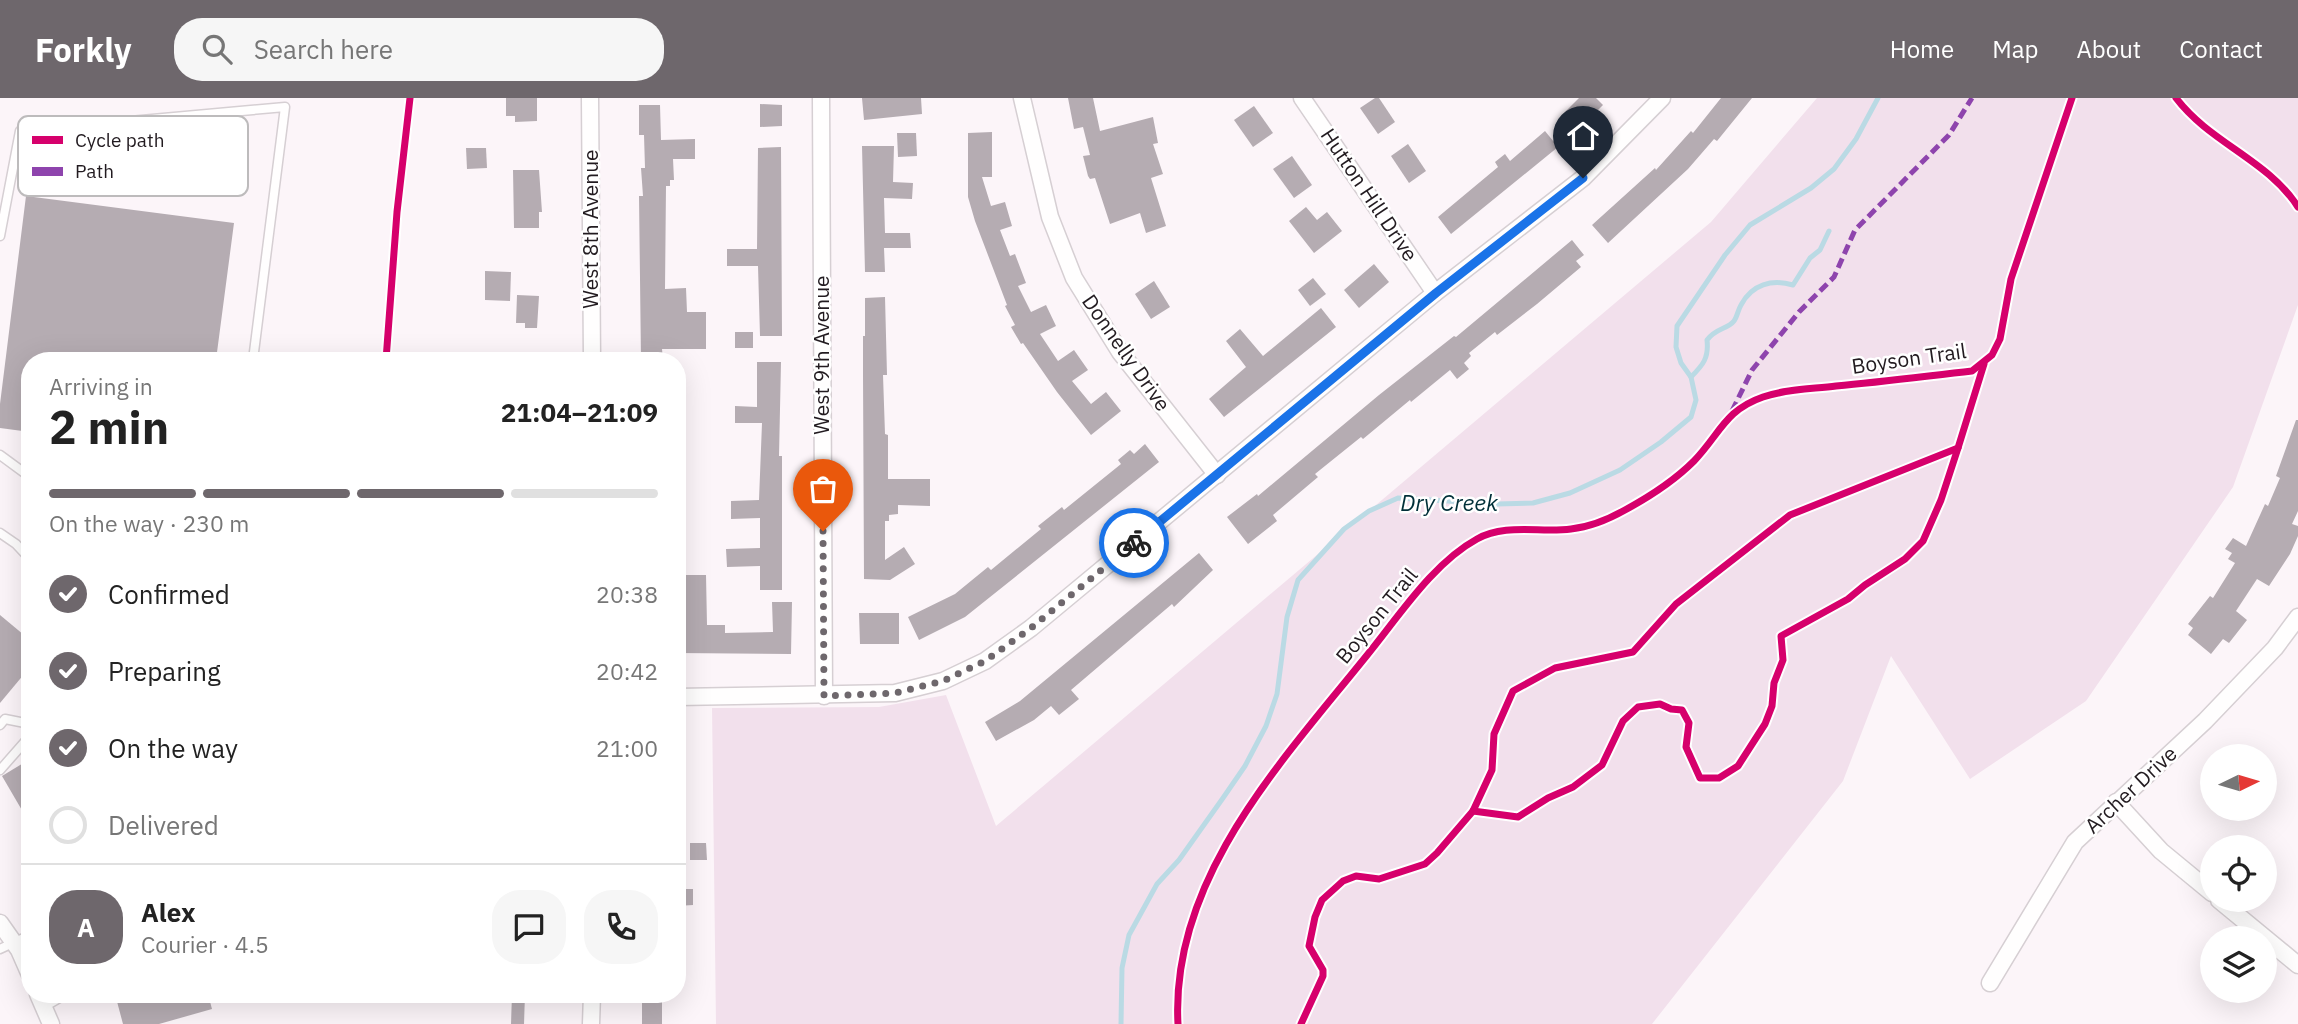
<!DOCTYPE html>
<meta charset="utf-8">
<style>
body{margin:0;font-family:"IBM Plex Sans",sans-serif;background:#f6f6f6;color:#222;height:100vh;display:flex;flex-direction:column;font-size:26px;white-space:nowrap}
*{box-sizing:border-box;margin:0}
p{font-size:23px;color:#767676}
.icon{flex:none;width:38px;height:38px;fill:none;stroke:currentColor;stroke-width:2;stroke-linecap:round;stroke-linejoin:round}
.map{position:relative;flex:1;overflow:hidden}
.side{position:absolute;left:21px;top:254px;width:665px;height:651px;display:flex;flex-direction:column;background:#fff;border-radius:28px;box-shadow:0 7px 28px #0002}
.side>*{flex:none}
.needle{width:46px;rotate:85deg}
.tools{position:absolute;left:2200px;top:646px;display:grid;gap:14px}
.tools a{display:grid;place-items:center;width:77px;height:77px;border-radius:50%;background:#fff;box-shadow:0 7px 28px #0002;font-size:35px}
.pin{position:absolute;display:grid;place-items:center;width:60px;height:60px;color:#fff;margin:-72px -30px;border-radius:50% 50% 50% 0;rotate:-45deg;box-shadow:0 0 7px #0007}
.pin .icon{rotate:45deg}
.courier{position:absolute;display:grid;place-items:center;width:70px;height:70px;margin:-35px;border:5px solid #1a73e8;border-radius:50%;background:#fff;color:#222;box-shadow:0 2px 9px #0007}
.headline em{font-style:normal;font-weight:700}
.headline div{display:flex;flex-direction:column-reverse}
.headline{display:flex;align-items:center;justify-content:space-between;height:119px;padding:0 28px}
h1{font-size:46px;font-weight:700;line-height:52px}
.bar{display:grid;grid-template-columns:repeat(4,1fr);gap:10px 7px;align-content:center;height:84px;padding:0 28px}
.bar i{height:9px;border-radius:5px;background:#e0e0e0}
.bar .on{background:#6e676c}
.bar p{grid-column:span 4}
.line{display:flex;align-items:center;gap:18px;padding:0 28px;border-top:2px solid #e0e0e0}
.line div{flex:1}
.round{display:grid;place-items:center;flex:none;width:74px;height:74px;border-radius:28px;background:#f6f6f6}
ol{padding:0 28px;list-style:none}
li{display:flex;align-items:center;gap:21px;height:77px}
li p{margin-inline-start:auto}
li .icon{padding:7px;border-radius:50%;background:#6e676c;color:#fff;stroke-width:4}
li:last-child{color:#767676}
li i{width:38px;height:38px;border:4px solid #e0e0e0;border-radius:50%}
header{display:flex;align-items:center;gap:42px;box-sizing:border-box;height:98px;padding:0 35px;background:#6e676c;color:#fff}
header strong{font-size:33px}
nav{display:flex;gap:38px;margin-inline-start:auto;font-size:24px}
.search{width:490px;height:63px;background:#f6f6f6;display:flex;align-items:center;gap:18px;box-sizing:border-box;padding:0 24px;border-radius:28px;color:#767676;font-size:26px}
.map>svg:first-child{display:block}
.green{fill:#f2e0ec}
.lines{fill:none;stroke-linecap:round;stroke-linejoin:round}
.stream{stroke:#badae4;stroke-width:5}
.building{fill:#b5acb2}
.service-casing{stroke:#d6cfd3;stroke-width:11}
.minor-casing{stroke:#d6cfd3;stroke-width:19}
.service{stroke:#fffefe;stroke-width:8}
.minor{stroke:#fffefe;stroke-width:16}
.quiet{stroke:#8e44ad;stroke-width:5;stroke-dasharray:10 5;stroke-linecap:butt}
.cycleway-casing{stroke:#fff;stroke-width:11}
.cycleway{stroke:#d6006c;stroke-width:7}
.done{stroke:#6e676c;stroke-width:7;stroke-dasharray:0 12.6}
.route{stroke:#1a73e8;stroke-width:9}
.labels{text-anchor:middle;stroke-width:5;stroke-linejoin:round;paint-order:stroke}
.street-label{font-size:21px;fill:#221b20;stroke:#fff}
.water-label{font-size:23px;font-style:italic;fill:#002f38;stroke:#fff}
.key{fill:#fff;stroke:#bdbbbc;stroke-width:2}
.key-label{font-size:19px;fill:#221b20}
</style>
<header>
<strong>Forkly</strong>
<div class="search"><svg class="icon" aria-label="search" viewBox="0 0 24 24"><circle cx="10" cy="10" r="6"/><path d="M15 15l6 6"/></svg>Search here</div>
<nav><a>Home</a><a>Map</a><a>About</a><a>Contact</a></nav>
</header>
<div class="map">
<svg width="2298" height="926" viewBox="0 0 2298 926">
<rect width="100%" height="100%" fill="#fcf5f9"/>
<polygon class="green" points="1817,0 2298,0 2298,207 2233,389 2086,603 1970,681 1891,558 1843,683 1652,926 716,926 712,610 879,609 946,597 996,728 1711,124"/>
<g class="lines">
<g class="stream">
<path d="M 1691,279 C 1703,267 1709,260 1707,242 C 1716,230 1728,231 1734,223 C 1737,219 1738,212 1741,207 C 1752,186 1772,181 1793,187 L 1810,160 L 1820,152 L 1829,133"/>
<polyline points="1121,926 1122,870 1129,837 1157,786 1179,762 1223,700 1245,668 1266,628 1277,596 1287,519 1298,482 1344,431 1369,413 1398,400 1497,406 1533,405 1570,395 1620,372 1661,344 1691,319 1696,302 1691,279 1681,265 1676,249 1677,228 1725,157 1750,127 1811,90 1834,71 1856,41 1878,0"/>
</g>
</g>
<g class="building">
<polygon points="506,0 537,0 537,23 515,24 515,18 506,18"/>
<polygon points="862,0 921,0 922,16 864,22"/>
<polygon points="1068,0 1093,0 1100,33 1153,19 1158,45 1153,46 1163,76 1151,80 1166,128 1146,135 1140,115 1110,126 1095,80 1090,81 1088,78 1083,58 1090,57 1083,29 1074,31"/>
<polygon points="1375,0 1379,0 1395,24 1378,36 1360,10"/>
<polygon points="1579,0 1596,0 1603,7 1578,32 1563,16"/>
<polygon points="1721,0 1752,0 1717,43 1714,41 1688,71 1608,145 1592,127 1655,70 1656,72 1691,33 1693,35"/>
<polygon points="760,6 782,7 782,28 760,29"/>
<polygon points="639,7 660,7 661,42 695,41 695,61 673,61 674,82 670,82 670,88 666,88 665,191 686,190 687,214 706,214 706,251 662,251 663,262 641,262 639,98 643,98 641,70 645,70 644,37 639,37"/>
<polygon points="1254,8 1273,35 1253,49 1234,22"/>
<polygon points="1545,33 1558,49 1451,136 1438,119 1498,69 1495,64 1505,56 1510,63"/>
<polygon points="992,34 992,79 982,79 991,108 1005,104 1012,128 1000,132 1010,158 1015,156 1026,185 1018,188 1031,214 1046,207 1056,228 1040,236 1058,263 1074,252 1088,272 1072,283 1091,306 1106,294 1121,313 1091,337 1057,294 1023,245 1021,246 1011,229 1015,227 1005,208 1007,207 975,123 968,99 968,35"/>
<polygon points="897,35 916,35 917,58 898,59"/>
<polygon points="1408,46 1426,73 1409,85 1391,58"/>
<polygon points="862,48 894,48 893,84 913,85 912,101 884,100 885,135 910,135 911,150 884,150 885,174 865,174"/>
<polygon points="781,49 782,238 760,238 758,168 727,168 727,151 757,151 758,50"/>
<polygon points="466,50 486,50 487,70 467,71"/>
<polygon points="1292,58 1312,87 1294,100 1273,71"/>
<polygon points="513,72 539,72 542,114 539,114 539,130 514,130"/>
<polygon points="26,98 234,125 216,262 30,262 30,334 0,330 0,306"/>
<polygon points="1306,109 1317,122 1327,114 1342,133 1314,155 1289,123"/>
<polygon points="1572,142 1584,157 1576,163 1581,169 1537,206 1497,237 1495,234 1469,255 1471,258 1464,265 1469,271 1457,281 1450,272 1411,304 1410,302 1363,341 1361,339 1315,376 1318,379 1273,417 1277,423 1248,446 1227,419 1257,396 1258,398 1379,297 1454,238 1456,239"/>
<polygon points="1374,166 1389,184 1359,210 1344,192"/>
<polygon points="485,173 511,174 510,203 485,202"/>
<polygon points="1313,180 1326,196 1310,208 1298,192"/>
<polygon points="1154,183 1170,209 1151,221 1135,196"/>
<polygon points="517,197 539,198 537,230 525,230 525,225 516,225"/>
<polygon points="885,199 887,277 883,277 885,336 888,337 888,381 930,381 930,408 898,407 898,416 889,417 889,423 885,423 885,462 904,449 915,466 890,482 864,481 863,276 863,238 865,238 865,200"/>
<polygon points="1321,210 1336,229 1224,319 1209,301 1246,269 1226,243 1240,231 1263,258"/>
<rect x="735" y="234" width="18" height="16"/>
<polygon points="757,264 781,264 779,358 782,358 782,492 760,492 760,468 727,469 726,451 760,450 760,420 731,421 731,403 759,402 762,325 735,325 735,308 757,309"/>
<polygon points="2296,322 2298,322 2298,413 2292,426 2298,428 2298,438 2290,456 2269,488 2257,481 2236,513 2247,522 2229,545 2223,541 2211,556 2188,537 2193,530 2188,526 2210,498 2213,500 2235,465 2228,461 2232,455 2225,451 2233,440 2246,448 2265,406 2268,408 2280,380 2276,378"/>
<polygon points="1145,346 1159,364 965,519 919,542 908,519 955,496 988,469 991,472 1041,431 1038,428 1062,409 1064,412 1121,366 1118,362 1130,352 1134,356"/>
<polygon points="1199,455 1213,472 1174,509 1172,506 1071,592 1079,601 1059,617 1051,608 1034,622 996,643 985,624 1020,603"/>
<polygon points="679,477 706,477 707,527 725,527 725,535 773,534 772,504 792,504 791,556 677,555 677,532 685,532 685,495 680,495"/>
<polygon points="859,515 899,515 899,546 860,546"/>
<polygon points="0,517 30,542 30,569 0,605"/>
<polygon points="30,661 30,726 2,678"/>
<polygon points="690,745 706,745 707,762 690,762"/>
<polygon points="677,791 693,791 693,807 677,808"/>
<polygon points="115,896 208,896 212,911 159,926 123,926"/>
<polygon points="512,896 525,896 524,926 511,926"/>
<rect x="642" y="900" width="20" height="26"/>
</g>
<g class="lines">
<g class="service-casing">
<g id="service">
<polyline points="0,138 20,33 285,9 253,262"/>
<polyline points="0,357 30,379"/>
<polyline points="0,435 16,446 30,461"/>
<polyline points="0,627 5,621 30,626"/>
<polyline points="0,672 30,638"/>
<polyline points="0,851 30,837"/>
<polyline points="44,909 66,896"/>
</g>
</g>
<g class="minor-casing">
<g id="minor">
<polyline points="590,0 592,262"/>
<polyline points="821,0 824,598"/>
<polyline points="1022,0 1050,119 1074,180 1120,254 1217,377"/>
<polyline points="1302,0 1435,195"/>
<polyline points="677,599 895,595 943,583 985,563 1031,530 1435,195 1583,80 1662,0"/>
<polyline points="2116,704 2161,753 2212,795"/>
<polyline points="2219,802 2298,867"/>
<polyline points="0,825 19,852 30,877"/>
<polyline points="1990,885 2075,744 2205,623 2275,550 2298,519"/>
<polyline points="38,896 51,926"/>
<polyline points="591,926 592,896"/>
</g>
</g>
<use href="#service" class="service"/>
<use href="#minor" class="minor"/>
<polyline class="quiet" points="1732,313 1752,272 1799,214 1834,179 1855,132 1949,37 1972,0"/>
<g class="cycleway-casing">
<g id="cycleway">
<path d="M 2176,0 C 2210,45 2268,62 2298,109"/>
<polyline points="386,262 397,114 410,0"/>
<polyline points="1473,713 1518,719 1548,700 1573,689 1602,667 1623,623 1638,609 1660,606 1671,611 1682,612 1689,625 1686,649 1700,680 1719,680 1738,668 1765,626 1772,608 1774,585 1783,562 1781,538 1848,501 1865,487 1905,461 1923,443 1941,402 1958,350"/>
<path d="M 1178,926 C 1170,780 1283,662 1368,556 C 1399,518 1433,465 1477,441 C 1505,425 1540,435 1571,431 C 1590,429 1609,421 1625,412 C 1649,399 1674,383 1694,363 C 1720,336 1725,312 1763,299 C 1786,291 1813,291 1836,288 C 1882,284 1927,278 1972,273 L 1992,257 L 2000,241 L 2011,181 L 2072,0"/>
<polyline points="1301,926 1323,878 1323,872 1309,848 1315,819 1322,802 1343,783 1356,778 1379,781 1425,766 1437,755 1473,713 1492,672 1494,636 1513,593 1555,570 1633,554 1676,506 1790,417 1958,350 1984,266"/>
</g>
</g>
<use href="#cycleway" class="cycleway"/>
</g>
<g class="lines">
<polyline class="done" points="823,433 824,598 895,595 943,583 985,563 1031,530 1134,445"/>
<polyline class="route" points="1134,445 1436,195 1583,80"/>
</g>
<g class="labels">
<g class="street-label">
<text transform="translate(1369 97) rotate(56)" y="7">Hutton Hill Drive</text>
<text transform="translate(591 131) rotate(-90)" y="7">West 8th Avenue</text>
<text transform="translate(1126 255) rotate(55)" y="7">Donnelly Drive</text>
<text transform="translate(822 257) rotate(-90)" y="7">West 9th Avenue</text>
<text transform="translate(1909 261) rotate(-8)" y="7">Boyson Trail</text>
<text transform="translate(1377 518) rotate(-51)" y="7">Boyson Trail</text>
<text transform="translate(2131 692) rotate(-43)" y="7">Archer Drive</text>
</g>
<g class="water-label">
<text x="1449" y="413">Dry Creek</text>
</g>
</g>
<rect x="18" y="18" width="230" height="80" rx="10" class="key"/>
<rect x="32" y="38" width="31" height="8" fill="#d6006c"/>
<rect x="32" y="69" width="31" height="9" fill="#8e44ad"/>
<g class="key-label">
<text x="75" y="49">Cycle path</text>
<text x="75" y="80">Path</text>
</g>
</svg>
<div class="tools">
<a><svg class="needle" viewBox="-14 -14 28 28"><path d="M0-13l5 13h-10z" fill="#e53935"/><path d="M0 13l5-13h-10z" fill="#767676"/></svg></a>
<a><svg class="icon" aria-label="locate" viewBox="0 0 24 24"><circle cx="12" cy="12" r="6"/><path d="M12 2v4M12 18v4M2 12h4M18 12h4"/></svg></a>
<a><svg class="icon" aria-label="layers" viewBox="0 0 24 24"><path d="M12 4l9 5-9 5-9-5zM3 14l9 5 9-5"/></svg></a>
</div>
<div class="pin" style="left:823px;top:433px;background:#ea580c"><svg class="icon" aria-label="bag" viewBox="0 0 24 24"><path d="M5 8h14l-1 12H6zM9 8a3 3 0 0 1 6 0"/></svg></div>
<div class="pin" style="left:1583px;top:80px;background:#1f2937"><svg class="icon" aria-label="home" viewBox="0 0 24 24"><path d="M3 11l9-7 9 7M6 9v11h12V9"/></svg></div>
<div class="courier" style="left:1134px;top:445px"><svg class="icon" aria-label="bike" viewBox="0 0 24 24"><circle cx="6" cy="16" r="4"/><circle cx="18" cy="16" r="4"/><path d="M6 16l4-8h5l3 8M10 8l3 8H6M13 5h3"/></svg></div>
<section class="side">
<div class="headline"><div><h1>2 min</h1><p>Arriving in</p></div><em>21:04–21:09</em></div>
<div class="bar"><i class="on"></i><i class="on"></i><i class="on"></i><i></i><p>On the way · 230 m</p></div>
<ol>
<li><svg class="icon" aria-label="check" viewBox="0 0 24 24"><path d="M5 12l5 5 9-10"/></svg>Confirmed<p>20:38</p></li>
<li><svg class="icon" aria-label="check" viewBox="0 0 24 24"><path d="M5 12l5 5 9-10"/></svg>Preparing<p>20:42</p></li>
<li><svg class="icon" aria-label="check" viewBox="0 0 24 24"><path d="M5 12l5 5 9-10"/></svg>On the way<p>21:00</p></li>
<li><i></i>Delivered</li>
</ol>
<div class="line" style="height:126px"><b class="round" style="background:#6e676c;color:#fff">A</b><div><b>Alex</b><p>Courier · 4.5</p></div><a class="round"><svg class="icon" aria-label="chat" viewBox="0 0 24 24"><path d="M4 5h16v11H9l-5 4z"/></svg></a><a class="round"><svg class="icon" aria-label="phone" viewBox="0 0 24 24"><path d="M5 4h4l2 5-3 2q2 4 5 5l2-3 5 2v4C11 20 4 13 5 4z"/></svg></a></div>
</section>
</div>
